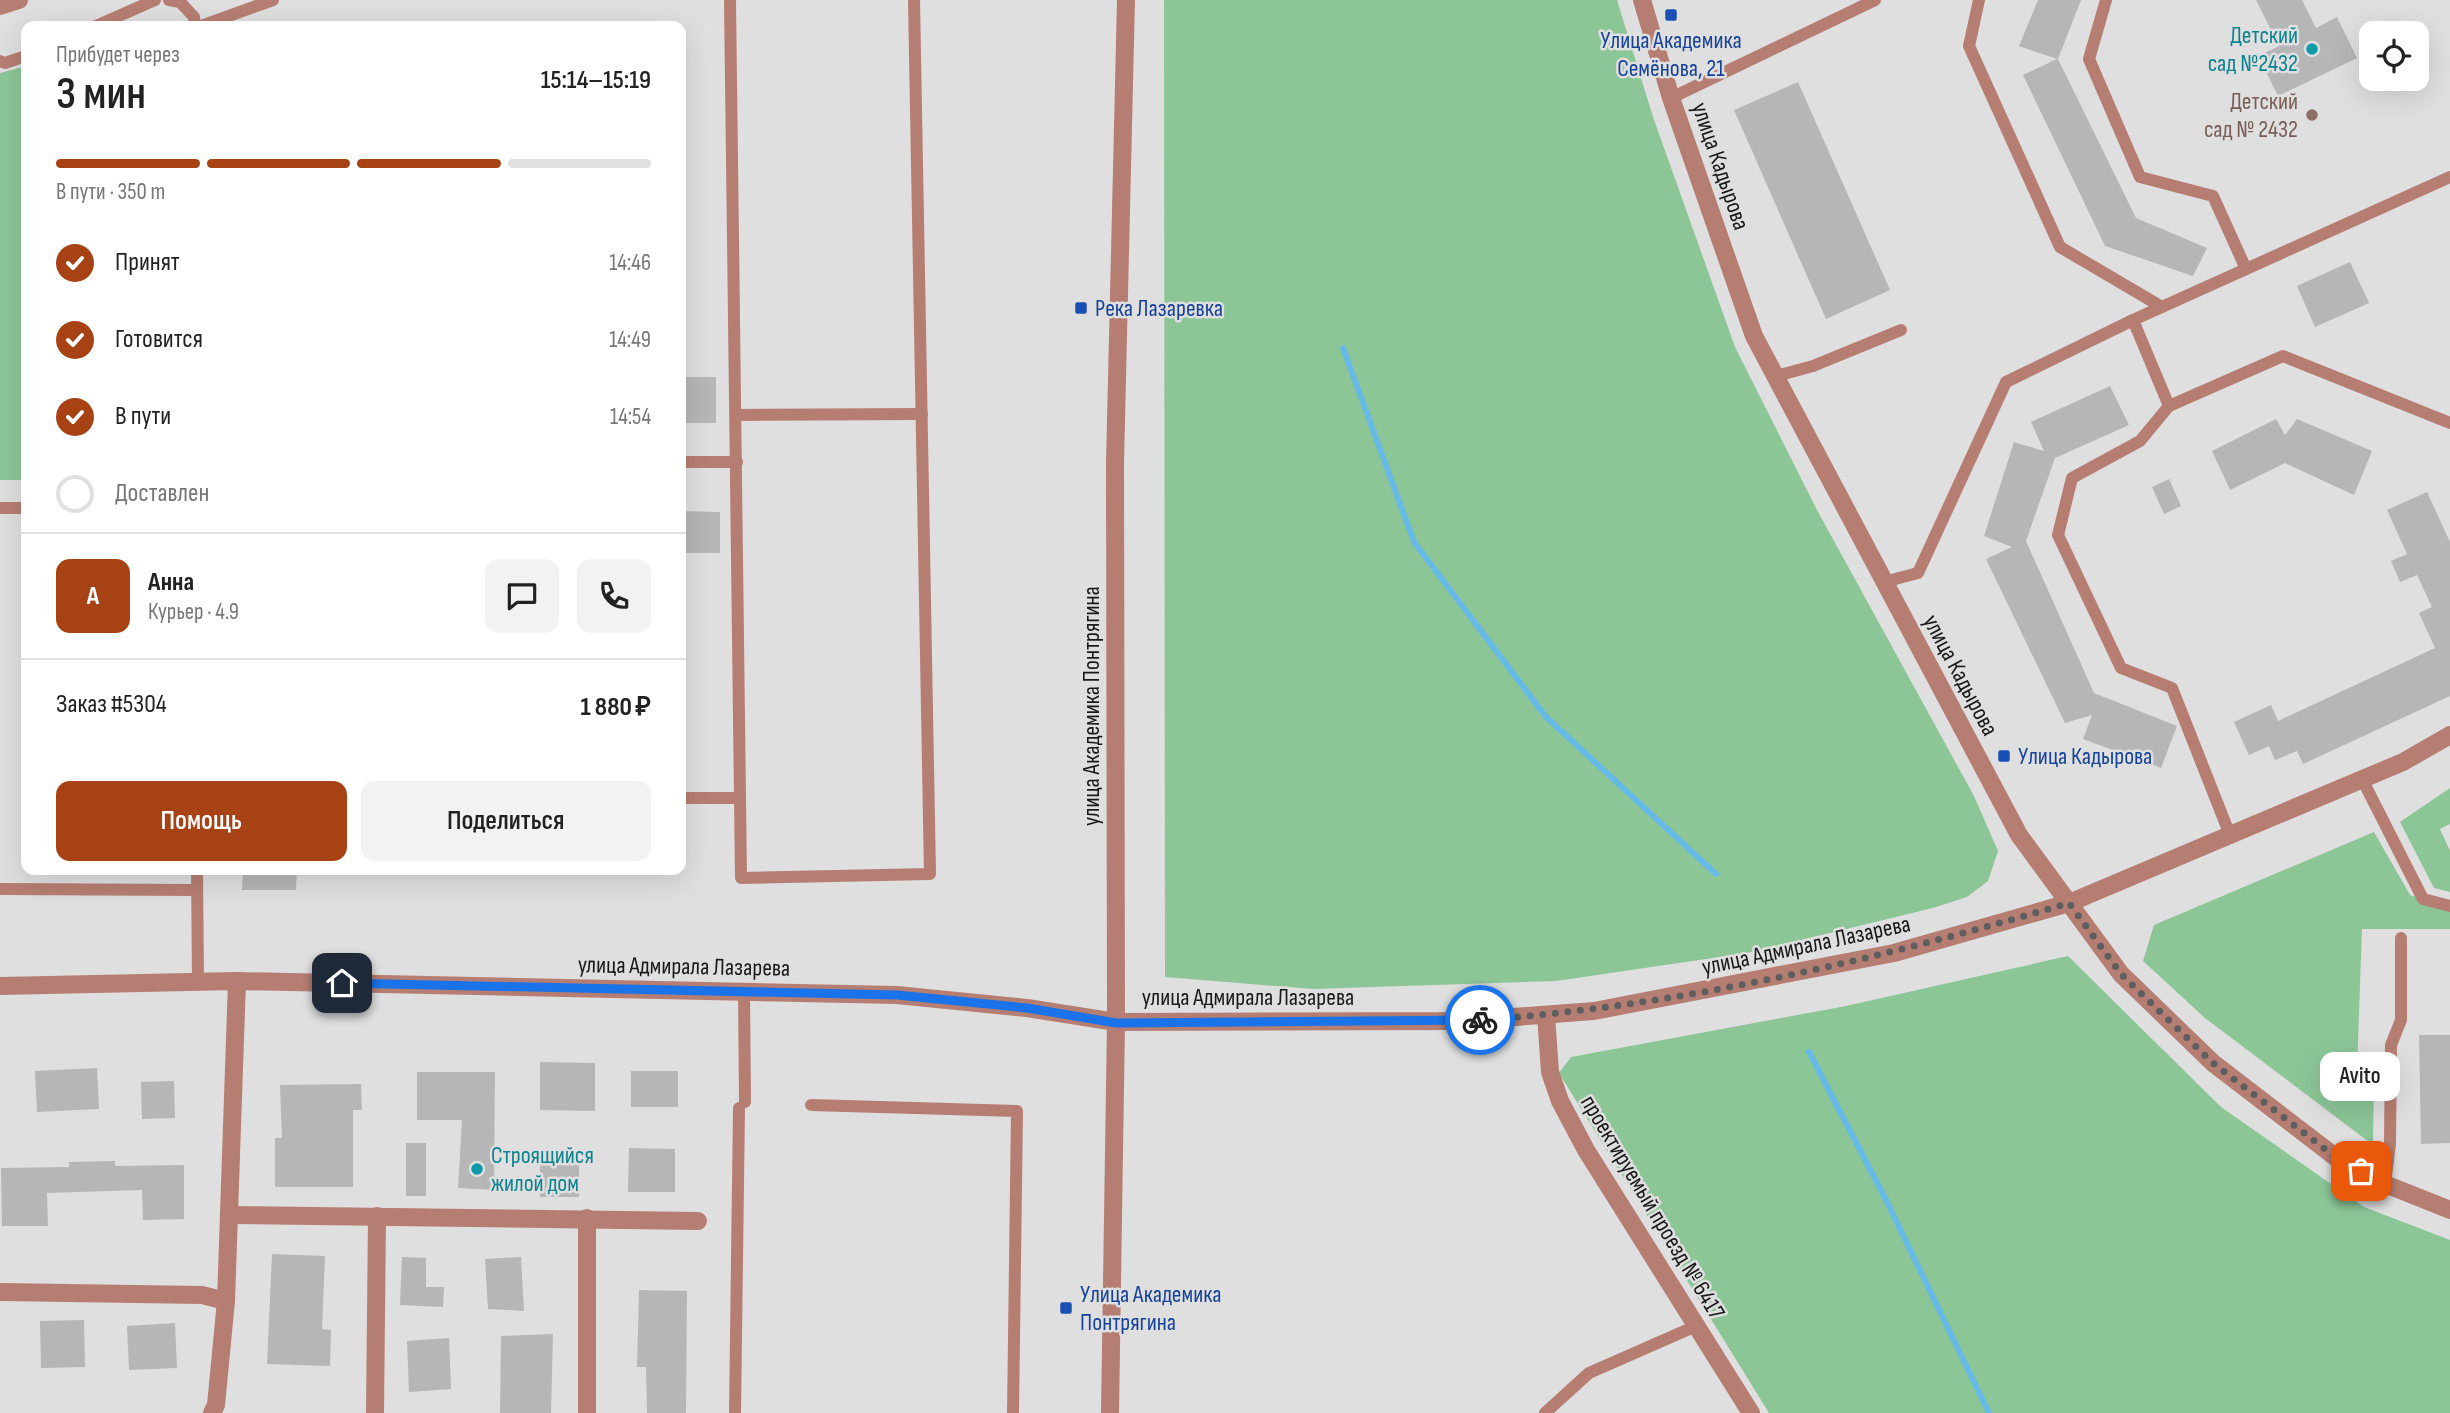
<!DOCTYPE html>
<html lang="ru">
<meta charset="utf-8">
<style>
body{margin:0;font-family:"Sofia Sans Condensed",sans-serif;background:#f2f2f2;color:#222;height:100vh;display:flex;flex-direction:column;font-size:26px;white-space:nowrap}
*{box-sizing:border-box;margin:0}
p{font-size:23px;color:#767676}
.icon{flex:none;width:38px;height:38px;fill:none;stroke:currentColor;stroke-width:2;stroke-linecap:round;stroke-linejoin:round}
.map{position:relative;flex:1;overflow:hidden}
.side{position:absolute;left:21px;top:21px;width:665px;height:854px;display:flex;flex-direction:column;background:#fff;border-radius:14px;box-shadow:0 7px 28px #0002}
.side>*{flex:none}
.fabs{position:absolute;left:2359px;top:21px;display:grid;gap:14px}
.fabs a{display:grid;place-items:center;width:70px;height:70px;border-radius:14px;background:#fff;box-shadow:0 7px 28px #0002;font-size:35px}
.pin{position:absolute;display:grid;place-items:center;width:60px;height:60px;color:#fff;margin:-30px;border-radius:14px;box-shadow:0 4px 10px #0006}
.courier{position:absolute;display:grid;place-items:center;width:70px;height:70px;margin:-35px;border:5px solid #1a73e8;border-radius:50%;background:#fff;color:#222;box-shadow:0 2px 9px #0007}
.bubble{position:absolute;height:49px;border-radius:14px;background:#fff;box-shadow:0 7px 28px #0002;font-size:23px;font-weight:600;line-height:49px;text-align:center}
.headline em{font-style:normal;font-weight:600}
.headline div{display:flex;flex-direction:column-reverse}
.headline{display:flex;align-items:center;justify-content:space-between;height:119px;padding:0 35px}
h1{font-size:46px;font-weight:600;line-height:52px}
.bar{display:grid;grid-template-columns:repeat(4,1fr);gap:10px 7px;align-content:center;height:84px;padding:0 35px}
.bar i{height:9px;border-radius:5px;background:#e0e0e0}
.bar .active{background:#a74214}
.bar p{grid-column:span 4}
.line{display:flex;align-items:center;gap:18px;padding:0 35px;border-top:2px solid #e0e0e0}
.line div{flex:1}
.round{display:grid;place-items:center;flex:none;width:74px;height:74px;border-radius:14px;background:#f2f2f2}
ol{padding:0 35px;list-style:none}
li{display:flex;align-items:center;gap:21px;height:77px}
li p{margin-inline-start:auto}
li .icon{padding:7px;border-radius:50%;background:#a74214;color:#fff;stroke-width:4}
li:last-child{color:#767676}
li i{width:38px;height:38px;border:4px solid #e0e0e0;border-radius:50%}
.button{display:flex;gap:14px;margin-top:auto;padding:14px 35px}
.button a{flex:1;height:80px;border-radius:14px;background:#a74214;color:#fff;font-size:28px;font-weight:600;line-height:80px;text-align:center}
.button a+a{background:#f2f2f2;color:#222}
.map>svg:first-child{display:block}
.green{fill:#8cc697}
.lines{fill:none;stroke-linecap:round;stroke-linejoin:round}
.stream{stroke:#67bae5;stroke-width:6}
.building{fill:#b6b6b7}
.service{stroke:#b67e72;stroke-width:12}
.minor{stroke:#b67e72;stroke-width:18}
.tertiary{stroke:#b67e72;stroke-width:18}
.done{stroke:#5e5e5f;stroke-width:7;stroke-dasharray:0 12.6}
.route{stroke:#1a73e8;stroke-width:9}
.transit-dot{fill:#1a4fb4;stroke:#dfdfe0;stroke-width:2.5}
.culture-dot{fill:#0f9aa8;stroke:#dfdfe0;stroke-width:2.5}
.education-dot{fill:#8d6e63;stroke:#dfdfe0;stroke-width:2.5}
.labels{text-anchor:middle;stroke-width:5;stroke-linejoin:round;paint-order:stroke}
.culture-label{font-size:24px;fill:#0d838f;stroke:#dfdfe0;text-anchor:end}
.transit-label{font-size:24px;fill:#164399;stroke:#dfdfe0;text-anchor:start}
.education-label{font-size:24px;fill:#785e54;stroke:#dfdfe0;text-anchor:end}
.street-label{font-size:24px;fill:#19191a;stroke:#dfdfe0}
</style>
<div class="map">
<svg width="2450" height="1413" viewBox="0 0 2450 1413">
<rect width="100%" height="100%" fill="#dfdfe0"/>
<g class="green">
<polygon points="1164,0 1617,0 1653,117 1735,347 1817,510 1974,796 1998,851 1988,881 1967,897 1933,908 1747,953 1556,981 1313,989 1165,977"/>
<polygon points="26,66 26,480 0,480 0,73"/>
<polygon points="2450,788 2450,824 2440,829 2450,851 2450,892 2434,888 2400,822"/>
<polygon points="2374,832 2410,895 2450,907 2450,929 2362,929 2357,1069 2374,1071 2373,1145 2205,1018 2143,961 2154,925"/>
<polygon points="2068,956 2221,1107 2364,1207 2450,1240 2450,1413 1769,1413 1559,1073 1571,1057 1846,1006"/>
</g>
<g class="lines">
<g class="stream">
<polyline points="1343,348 1414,542 1546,717 1716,874"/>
<polyline points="1809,1052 1886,1200 1989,1413"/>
</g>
</g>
<g class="building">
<polygon points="2038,0 2081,0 2058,59 2136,218 2207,248 2193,276 2105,246 2023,75 2057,59 2019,46"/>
<polygon points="2256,0 2302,0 2316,28 2337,17 2357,58 2278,96 2258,56 2279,46"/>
<polygon points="1798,82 1890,290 1826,319 1734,110"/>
<polygon points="2350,262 2369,303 2315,327 2297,286"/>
<polygon points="681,377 716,377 716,423 683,423"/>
<polygon points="2110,386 2129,425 2055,458 2026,541 2094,693 2177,726 2161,768 2083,739 2092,715 2065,723 1986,559 2012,547 1984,536 2014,442 2044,451 2031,422"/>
<polygon points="2276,419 2285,435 2297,419 2372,451 2354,495 2285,463 2230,490 2212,451"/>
<polygon points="2169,479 2181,506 2164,514 2152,487"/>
<polygon points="2427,492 2450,542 2450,696 2303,764 2297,751 2275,760 2269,746 2249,755 2234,722 2271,705 2278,721 2435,648 2419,613 2432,607 2417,575 2400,582 2391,561 2407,554 2387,510"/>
<polygon points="681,511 720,512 720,553 681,553"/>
<polygon points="243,870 297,870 296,890 242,890"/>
<polygon points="2419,1035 2450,1035 2450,1143 2421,1144"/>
<polygon points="540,1062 595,1063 595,1111 540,1110"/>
<polygon points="97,1068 99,1109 37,1112 35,1071"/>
<rect x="631" y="1071" width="47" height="36"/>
<polygon points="417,1072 495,1072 494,1190 458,1188 462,1120 417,1120"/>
<polygon points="174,1081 175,1118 142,1119 141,1082"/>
<polygon points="361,1084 362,1110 353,1110 353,1187 275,1187 275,1138 282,1138 280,1085"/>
<rect x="406" y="1143" width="20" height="53"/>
<polygon points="629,1148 675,1149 675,1192 628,1192"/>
<rect x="540" y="1152" width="39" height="45"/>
<polygon points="115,1161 115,1166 184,1165 184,1219 143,1220 142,1190 47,1193 48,1226 2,1226 1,1168 69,1167 69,1162"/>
<polygon points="272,1254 325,1256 322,1329 331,1330 330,1366 267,1364"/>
<polygon points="402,1257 426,1258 426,1287 444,1287 443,1307 400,1305"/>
<polygon points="521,1257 524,1311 488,1309 485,1259"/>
<polygon points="639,1290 687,1291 686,1413 647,1413 646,1367 637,1367"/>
<polygon points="84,1320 85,1367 41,1368 40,1321"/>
<polygon points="175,1323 177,1368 129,1370 127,1326"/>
<polygon points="553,1334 551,1413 500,1413 501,1336"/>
<polygon points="449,1338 451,1389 409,1392 407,1341"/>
</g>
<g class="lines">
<g class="service">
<polyline points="169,0 180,2 194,17 195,26"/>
<polyline points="1979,0 1969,46 2060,247 2162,307"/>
<polyline points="2106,0 2089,59 2140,177 2213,196 2246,269"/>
<polyline points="96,26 155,0"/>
<polyline points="201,26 273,0"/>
<polyline points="0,61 5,63 26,56"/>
<polyline points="1671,98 1875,0"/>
<polyline points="2450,177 2133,320 2169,406 2283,356 2450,423"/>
<polyline points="1776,376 1813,366 1901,330"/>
<polyline points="2169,406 2140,441 2072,478 2058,535 2121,668 2172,688 2230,835"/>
<polyline points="736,415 922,414"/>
<polyline points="681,462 737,462"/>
<polyline points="0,508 26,508"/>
<polyline points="1884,582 1918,573 2006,382 2133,320"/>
<polyline points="2362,779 2423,899 2450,906"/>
<polyline points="681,798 740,798 730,0"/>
<polyline points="740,798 741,878 930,874 914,0"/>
<polyline points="197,870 198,982"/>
<polyline points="0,889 197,890"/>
<polyline points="744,992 745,1102"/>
<polyline points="811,1105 1017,1111 1013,1413"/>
<polyline points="2385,1184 2390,1144 2391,1045 2401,1020 2401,938"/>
<polyline points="735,1413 739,1108"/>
<polyline points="1545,1413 1589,1373 1696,1326"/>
</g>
<g class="minor">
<polyline points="1642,0 1671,98 1754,336 2019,835 2121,974 2213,1063 2338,1159 2385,1184 2450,1210"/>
<polyline points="0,6 19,0"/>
<polyline points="0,986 237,981 897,995 1027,1008 1116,1022"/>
<polyline points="1546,1015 1550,1072 1560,1101 1586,1150 1751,1413"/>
<polyline points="229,1215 698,1221"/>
<polyline points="587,1218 587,1413"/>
<polyline points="0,1292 202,1295 226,1301"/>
<polyline points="212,1413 216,1405 226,1301 237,981"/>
<polyline points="375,1413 377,1216"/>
</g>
<g class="tertiary">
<polyline points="1116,1022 1461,1021 1594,1011 1894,953 2069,903 2403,762 2450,735"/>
<polyline points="1110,1413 1116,1022 1115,463 1126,0"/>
</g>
</g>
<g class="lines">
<path class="done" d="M 1480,1020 C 1680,1006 1877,960 2069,903 L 2121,974 L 2213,1063 L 2338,1159 L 2361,1171"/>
<polyline class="route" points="342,983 897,995 1027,1008 1116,1023 1480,1020"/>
</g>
<g class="transit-dot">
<rect x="1664" y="8" width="14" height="14" rx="3.5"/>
<rect x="1074" y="301" width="14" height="14" rx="3.5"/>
<rect x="1997" y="749" width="14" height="14" rx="3.5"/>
<rect x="1059" y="1301" width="14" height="14" rx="3.5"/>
</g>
<g class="culture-dot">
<circle cx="2312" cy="49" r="7"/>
<circle cx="477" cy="1169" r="7"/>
</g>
<circle class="education-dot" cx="2312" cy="115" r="7"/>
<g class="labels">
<g class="culture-label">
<text x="2298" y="43">Детский<tspan x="2298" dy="28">сад №2432</tspan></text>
<text x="491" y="1163" text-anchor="start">Строящийся<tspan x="491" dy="28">жилой дом</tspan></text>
</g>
<g class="transit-label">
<text x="1671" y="48" text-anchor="middle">Улица Академика<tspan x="1671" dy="28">Семёнова, 21</tspan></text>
<text x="1095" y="316">Река Лазаревка</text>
<text x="2018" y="764">Улица Кадырова</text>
<text x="1080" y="1302">Улица Академика<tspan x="1080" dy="28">Понтрягина</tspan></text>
</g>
<g class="education-label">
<text x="2298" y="109">Детский<tspan x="2298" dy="28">сад № 2432</tspan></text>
</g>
<g class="street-label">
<text transform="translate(1721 166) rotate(71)" y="8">улица Кадырова</text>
<text transform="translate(1961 675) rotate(62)" y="8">улица Кадырова</text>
<text transform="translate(1091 706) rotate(-90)" y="8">улица Академика Понтрягина</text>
<text transform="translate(1806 945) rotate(-12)" y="8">улица Адмирала Лазарева</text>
<text transform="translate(684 966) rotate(1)" y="8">улица Адмирала Лазарева</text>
<text x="1248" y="1005">улица Адмирала Лазарева</text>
<text transform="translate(1653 1207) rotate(59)" y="8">проектируемый проезд № 6417</text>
</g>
</g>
</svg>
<div class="fabs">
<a><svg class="icon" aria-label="locate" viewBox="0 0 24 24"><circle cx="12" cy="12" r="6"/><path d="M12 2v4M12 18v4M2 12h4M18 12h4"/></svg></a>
</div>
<div class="pin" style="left:2361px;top:1171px;background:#ea580c"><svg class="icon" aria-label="bag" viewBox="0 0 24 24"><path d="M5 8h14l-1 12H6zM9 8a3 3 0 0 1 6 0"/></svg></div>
<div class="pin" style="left:342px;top:983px;background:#1f2937"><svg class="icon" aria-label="home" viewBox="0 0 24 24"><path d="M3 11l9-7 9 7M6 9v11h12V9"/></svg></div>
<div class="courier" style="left:1480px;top:1020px"><svg class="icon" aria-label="bike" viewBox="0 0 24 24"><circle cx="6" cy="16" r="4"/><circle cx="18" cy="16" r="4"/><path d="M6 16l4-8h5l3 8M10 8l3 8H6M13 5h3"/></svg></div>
<div class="bubble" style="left:2320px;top:1052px;width:80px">Avito</div>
<section class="side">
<div class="headline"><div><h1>3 мин</h1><p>Прибудет через</p></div><em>15:14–15:19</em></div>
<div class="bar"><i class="active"></i><i class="active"></i><i class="active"></i><i></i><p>В пути · 350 m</p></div>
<ol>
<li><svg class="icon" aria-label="check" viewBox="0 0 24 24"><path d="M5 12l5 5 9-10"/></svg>Принят<p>14:46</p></li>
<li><svg class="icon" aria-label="check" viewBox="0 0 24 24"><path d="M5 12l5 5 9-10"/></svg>Готовится<p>14:49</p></li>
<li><svg class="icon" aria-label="check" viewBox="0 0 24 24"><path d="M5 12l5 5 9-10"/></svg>В пути<p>14:54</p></li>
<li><i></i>Доставлен</li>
</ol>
<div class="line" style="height:126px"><b class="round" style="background:#a74214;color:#fff">А</b><div><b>Анна</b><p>Курьер · 4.9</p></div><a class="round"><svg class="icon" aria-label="chat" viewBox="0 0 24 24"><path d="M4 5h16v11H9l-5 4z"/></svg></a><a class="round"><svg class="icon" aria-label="phone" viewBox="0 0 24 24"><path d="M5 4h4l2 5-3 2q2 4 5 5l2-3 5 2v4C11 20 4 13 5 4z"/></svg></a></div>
<div class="line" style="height:91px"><div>Заказ #5304</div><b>1 880 ₽</b></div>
<div class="button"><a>Помощь</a><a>Поделиться</a></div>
</section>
</div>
